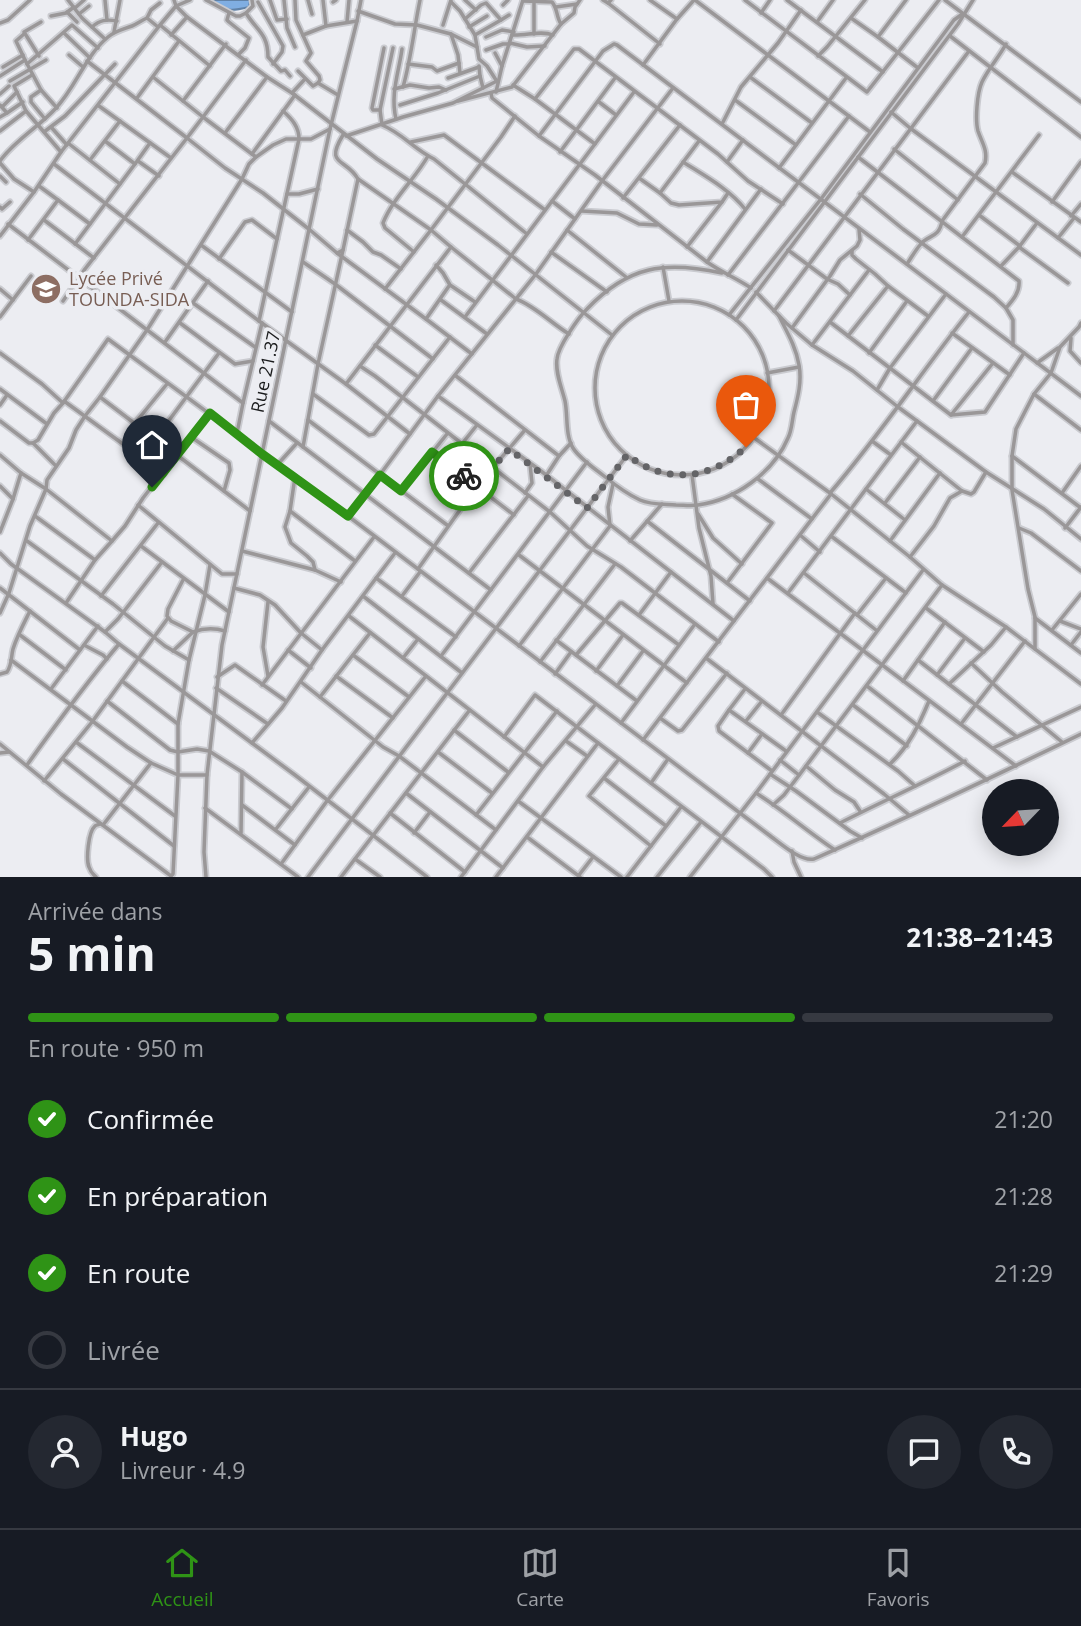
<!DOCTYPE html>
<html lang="fr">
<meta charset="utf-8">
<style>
body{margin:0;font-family:"Open Sans",sans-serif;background:#242831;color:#f1f3f6;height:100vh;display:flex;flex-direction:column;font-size:26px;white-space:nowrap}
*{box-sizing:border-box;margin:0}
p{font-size:23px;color:#9ea1a6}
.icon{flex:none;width:38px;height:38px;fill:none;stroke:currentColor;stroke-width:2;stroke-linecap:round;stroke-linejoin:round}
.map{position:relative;height:877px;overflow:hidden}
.panel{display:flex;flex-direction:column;background:#171b24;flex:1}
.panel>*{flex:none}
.needle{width:46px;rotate:245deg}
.buttons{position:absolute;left:982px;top:779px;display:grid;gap:14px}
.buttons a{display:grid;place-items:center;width:77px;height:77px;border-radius:50%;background:#171b24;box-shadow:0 4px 18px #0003;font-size:35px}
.pin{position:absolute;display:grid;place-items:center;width:60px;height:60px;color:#fff;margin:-72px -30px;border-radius:50% 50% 50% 0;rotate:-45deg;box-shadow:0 0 7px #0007}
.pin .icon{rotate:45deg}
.courier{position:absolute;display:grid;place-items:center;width:70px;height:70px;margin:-35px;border:5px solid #2f9316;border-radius:50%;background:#fff;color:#222;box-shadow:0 2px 9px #0007}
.headline em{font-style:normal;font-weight:700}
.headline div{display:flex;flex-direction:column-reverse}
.headline{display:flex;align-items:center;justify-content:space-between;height:119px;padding:0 28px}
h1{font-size:46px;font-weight:700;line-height:52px}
.bar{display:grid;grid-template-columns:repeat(4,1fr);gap:10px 7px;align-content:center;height:84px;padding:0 28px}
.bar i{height:9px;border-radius:5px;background:#363941}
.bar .active{background:#2f9316}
.bar p{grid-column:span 4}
.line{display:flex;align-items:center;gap:18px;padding:0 28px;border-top:2px solid #363941}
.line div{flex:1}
.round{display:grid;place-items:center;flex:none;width:74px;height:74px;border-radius:37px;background:#242831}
ol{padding:0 28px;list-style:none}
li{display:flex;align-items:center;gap:21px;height:77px}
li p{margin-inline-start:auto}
li .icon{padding:7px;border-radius:50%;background:#2f9316;color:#fff;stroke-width:4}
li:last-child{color:#9ea1a6}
li i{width:38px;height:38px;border:4px solid #363941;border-radius:50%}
.dock{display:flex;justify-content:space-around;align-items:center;height:98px;border-top:2px solid #363941;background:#171b24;font-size:19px;color:#9ea1a6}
.dock a{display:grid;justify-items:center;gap:4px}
.dock .active{color:#2f9316}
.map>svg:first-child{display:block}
.water{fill:#80aee2;stroke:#6182a7;stroke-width:2}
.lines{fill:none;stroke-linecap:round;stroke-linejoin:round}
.minor-casing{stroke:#cacbd0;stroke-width:7}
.minor{stroke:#9a9798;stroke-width:3.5}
.done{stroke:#646467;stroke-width:7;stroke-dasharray:0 12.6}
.route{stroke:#2f9316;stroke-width:9}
.labels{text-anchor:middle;stroke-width:7;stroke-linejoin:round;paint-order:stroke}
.education-label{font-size:18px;fill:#785e54;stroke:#ecedf2;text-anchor:start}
.street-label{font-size:18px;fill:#1a1b1c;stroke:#ecedf2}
</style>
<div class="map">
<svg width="1081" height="877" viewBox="0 0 1081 877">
<rect width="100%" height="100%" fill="#ecedf2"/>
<path class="water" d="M 212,0 L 250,0 L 250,1 L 249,7 C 228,12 229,11 212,0 Z"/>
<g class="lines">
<g class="minor-casing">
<g id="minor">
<polyline points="68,0 82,18 105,39"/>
<polyline points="105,0 107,20"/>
<polyline points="174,0 176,6 187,17 267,77 292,93 377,159 436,199 498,245 612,335"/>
<polyline points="206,0 236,16 240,16 246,13"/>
<path d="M 252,0 L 253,6 L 246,13 C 256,30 268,33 268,57 L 281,71 L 285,70 L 290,76"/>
<polyline points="270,0 277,20 287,19"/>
<polyline points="284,0 287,28 295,47"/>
<polyline points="295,0 296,20 311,53 306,61 319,76 320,80 318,83"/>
<polyline points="308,0 312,14"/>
<polyline points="323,0 326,26"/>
<polyline points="465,0 476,10"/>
<polyline points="603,0 608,3 611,0"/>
<polyline points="650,0 677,19"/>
<polyline points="695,0 870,132"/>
<polyline points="745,0 867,92 939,0"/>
<polyline points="787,0 883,72"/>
<polyline points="945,0 1081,102"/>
<path d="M 523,1 L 552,2 C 558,9 556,17 561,24"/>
<polyline points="534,1 534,34"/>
<polyline points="258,2 283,46 282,52 273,64"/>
<polyline points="333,2 336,0"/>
<polyline points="451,2 460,11 475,35 479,59 487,66 496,80"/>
<polyline points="608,3 660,44"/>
<polyline points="503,5 508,0"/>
<polyline points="556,7 577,4"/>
<polyline points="75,8 84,0"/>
<polyline points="358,11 395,24 417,25 451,34 477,47"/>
<polyline points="67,12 77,22"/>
<polyline points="229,13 227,20 229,22 249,38 245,48 239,54"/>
<polyline points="761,13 770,0"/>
<polyline points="79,14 89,6"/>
<polyline points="51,16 66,13 74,7"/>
<polyline points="147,18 151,10 160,3"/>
<polyline points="851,18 878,37 918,68"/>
<polyline points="465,19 481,5 486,3 501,20 509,15"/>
<polyline points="347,22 349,0"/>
<polyline points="817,22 833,0"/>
<polyline points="0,23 8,20 30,0"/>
<polyline points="160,25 210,66"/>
<polyline points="443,25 451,0"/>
<path d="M 92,27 C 100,20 106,19 117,21"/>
<polyline points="469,27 487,16"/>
<polyline points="114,32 120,0"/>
<polyline points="64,33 90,58"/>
<polyline points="24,34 16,41 25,60"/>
<polyline points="451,34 458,55 460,73"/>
<polyline points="171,35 187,17"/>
<polyline points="303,35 326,26 357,21"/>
<polyline points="475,35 501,20"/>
<path d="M 512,35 C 526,36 541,30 553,35"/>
<polyline points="950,36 1081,137"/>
<polyline points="486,37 502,30 514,32"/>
<polyline points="878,37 906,0"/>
<polyline points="510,43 527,47 545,46"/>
<path d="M 393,48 L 380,110 L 382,125 C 402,133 415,150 434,159 L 527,234"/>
<polyline points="486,50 503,44 510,44"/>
<polyline points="495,53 502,66"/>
<polyline points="69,55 83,67"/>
<polyline points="39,56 24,32 41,22"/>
<polyline points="818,56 827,47 865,0"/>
<polyline points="87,61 187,138 203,117 256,157"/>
<polyline points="27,64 72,25 98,48"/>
<polyline points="408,64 432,67 437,71 459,63"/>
<polyline points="643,65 677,19 694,0"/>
<polyline points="479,66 480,76 483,88"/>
<polyline points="3,67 23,55"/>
<polyline points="298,71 313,86 318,83 338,95"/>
<polyline points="0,76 25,60 41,90 57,108"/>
<polyline points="153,77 203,117 246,60"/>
<polyline points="750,77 812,123"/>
<polyline points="448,78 479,67"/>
<polyline points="10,81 46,60"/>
<polyline points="513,85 535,99 595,144"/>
<path d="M 403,87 C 411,59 414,29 420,0"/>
<polyline points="394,89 410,85 429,88 439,87 446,90"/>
<polyline points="41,90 31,97 31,102 45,119"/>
<polyline points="496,92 502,66 523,0"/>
<polyline points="292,93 305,79"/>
<path d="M 491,93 L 492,98 L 539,136 L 595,175 L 707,262 C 721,272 736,278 751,288"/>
<polyline points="0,94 9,86"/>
<polyline points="137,98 179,41"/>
<polyline points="535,99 574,49 579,49 718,154 748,181 783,204"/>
<polyline points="735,100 796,145"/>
<polyline points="183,101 226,44"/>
<polyline points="458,101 512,87 561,24 574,13 575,7 580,0"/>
<polyline points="599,102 616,115"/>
<polyline points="0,105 7,113 0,117"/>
<polyline points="400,105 438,93 480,76"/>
<polyline points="99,106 171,158"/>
<polyline points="2,107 17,92"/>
<polyline points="380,110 373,110 372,108 384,48"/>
<polyline points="26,111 14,86 32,75"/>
<polyline points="891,112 910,128 1081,255"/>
<polyline points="7,113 23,102"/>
<path d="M 396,119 C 390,94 399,72 402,49"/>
<polyline points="722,124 741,87 778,43 801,10"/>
<polyline points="51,127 67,145"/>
<polyline points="0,131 26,111 61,152"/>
<polyline points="44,132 65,116 115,64"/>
<polyline points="225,133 267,77"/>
<polyline points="346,136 403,117 453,103 497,81"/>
<polyline points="539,136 603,51 614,44 617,45 1081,396"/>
<polyline points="105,141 135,164 150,143"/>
<polyline points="411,142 444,135 545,210"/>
<polyline points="68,143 120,184"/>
<polyline points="894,149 958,200"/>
<polyline points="560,152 615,78"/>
<polyline points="252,154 295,95"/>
<path d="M 858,157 L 1019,281 C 1020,292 1013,300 1006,308 L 1013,320 L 1013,345"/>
<polyline points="90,160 120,121"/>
<path d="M 0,161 C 15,140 39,127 56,108 C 76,87 85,56 108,37 C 115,31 124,29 132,26 C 137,24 142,20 147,18 L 158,27"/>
<polyline points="138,161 159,176"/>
<path d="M 683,162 C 705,176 729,189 745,209"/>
<polyline points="727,162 743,140"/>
<polyline points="0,163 14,179 34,192"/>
<polyline points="54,164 259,321 346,384 410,434"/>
<polyline points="779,168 846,78"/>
<polyline points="1012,172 1081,222"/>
<polyline points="0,176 6,182"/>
<polyline points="639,178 660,193 699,141"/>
<polyline points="358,179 431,230 385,289"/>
<polyline points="660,193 671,203 679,205 722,202 728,193"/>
<polyline points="287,194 299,194 318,189"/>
<polyline points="860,194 903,229 994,297 1006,308"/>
<polyline points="623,198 680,125"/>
<polyline points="58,200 90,224 135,164"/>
<polyline points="552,201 575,219"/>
<polyline points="1052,202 1081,162"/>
<polyline points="0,207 2,209 10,202"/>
<polyline points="582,211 617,213 639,224 657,225"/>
<polyline points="979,215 1020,246"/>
<polyline points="1071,216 1081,204"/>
<polyline points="44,220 94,258"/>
<polyline points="8,224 243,403"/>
<polyline points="347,230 363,242 373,252 381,255 401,269"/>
<polyline points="567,230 626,277"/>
<polyline points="0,236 34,192 61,152 160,25 176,6 190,0"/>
<polyline points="962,237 1039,135"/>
<polyline points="1058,238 1074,218"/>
<polyline points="28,240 58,200 39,186"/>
<polyline points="75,244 90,224"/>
<polyline points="201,245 292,312"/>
<path d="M 451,247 L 516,299 C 535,306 551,323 569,334"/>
<polyline points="687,247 722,202"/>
<polyline points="1019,247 1068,283"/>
<polyline points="788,250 827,279 838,284 850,295"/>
<polyline points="852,251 852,255 856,259 875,274 888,286 928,316"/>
<path d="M 414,252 L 385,228 L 383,223 C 393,198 415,179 428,156"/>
<polyline points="551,252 607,292"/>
<path d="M 337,253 L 343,250 L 358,179 C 346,158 324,166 343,135"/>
<polyline points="219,259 245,222 252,220 277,239"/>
<polyline points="303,262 335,284 433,359"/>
<polyline points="707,262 761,189"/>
<path d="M 907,264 C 911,258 915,251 920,245 C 928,234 939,239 942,221 L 985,163 C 988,150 982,143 978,131 C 975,120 977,93 982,82 C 988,69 999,57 1006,44"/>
<polyline points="436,265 443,273 450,285 475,302"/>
<polyline points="1001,266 1019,247 1037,223"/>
<polyline points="663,267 669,301"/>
<path d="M 722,273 C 665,261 629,265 587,309 C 578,318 558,347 557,359 C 555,373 562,388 565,401 C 568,415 565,435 573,448 C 580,459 594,468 604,476 C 615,485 627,494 640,500 C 651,505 664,504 676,505 C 683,505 691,506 698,505 C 735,500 773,473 788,438 C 792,430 792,420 794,412 C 798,397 802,381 799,365 C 796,347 787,332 779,316"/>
<polyline points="728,275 849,116"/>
<polyline points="0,289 13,300"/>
<polyline points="756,292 786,323 812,345 853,371 898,407 986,472 1044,509 1081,539"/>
<polyline points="441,300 487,334"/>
<circle cx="682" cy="388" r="87"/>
<polyline points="63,301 85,269 187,138 225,168 263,193 310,230 337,253 426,319 472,354"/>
<polyline points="193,303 255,347"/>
<polyline points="774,311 969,51"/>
<polyline points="729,315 821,199 954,20 961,15"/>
<polyline points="0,317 31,276"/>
<polyline points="465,317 634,92"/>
<polyline points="426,319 449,286"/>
<polyline points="736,320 958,24 973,0"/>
<path d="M 259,321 L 299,139 C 299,127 292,119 283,111"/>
<polyline points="830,322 951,415 985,412 1024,353"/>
<polyline points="180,323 235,364 253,361"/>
<polyline points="792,328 830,276 840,260 857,246 860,240 859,229"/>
<polyline points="952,333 1010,375"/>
<polyline points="848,336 888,286"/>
<polyline points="1071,338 1070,351 1081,363"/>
<polyline points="165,342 208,281"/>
<polyline points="375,345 418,377"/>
<polyline points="812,345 869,270"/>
<polyline points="0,353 42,384 63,403"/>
<polyline points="869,353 907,301"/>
<polyline points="1037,363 1058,348"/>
<polyline points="360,366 375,376 550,512 587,546 621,567 719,642"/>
<polyline points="767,373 799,367"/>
<polyline points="456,376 559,456"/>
<polyline points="346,384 451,247 431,230 501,137 515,116"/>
<polyline points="0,389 47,424"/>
<polyline points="877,390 890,368 946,294"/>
<polyline points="313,394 369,435 374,434 450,337"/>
<polyline points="1034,394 1081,430"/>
<polyline points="438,396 541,471 734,621"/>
<polyline points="100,397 155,439"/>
<polyline points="64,401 164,474"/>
<polyline points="933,401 972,348"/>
<polyline points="0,405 7,395"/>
<polyline points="951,415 993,363"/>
<polyline points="308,420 447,525"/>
<path d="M 0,421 L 29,443 L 33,443 L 38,440 L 54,413 L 63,403 L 108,339 L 348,516 L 769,835 C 780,843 801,862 814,859 C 904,819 993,777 1081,734"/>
<polyline points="269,421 491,590"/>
<polyline points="135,423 167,384"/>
<polyline points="237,433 243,403 262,323"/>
<polyline points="191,437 229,463 230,470 224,491"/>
<polyline points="753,437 830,493 910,557 942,585 1006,627 1081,684"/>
<polyline points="872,441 891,455"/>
<polyline points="901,442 962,491"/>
<polyline points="33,443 56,466"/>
<polyline points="461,445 477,425"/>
<polyline points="303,447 318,364 343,250"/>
<polyline points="432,452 514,515"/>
<polyline points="0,455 21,473 46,489 112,541 125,526 143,498 209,413"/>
<polyline points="177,455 250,511"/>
<polyline points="1012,456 1081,508"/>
<polyline points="141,458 219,353"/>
<polyline points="278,464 297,443"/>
<polyline points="692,475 699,528 711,576 713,604"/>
<polyline points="546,476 559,456 571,443"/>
<polyline points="295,477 290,511 285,527 291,543 307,556 313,562 315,570"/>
<polyline points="758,479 812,519"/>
<polyline points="0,486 13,499"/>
<polyline points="866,489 905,520"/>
<polyline points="401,491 447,434"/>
<polyline points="525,493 532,483 530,464"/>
<path d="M 830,493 C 880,435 922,371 969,312"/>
<polyline points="1062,493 1081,466"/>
<polyline points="885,503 920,457"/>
<polyline points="138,505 222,574 237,574"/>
<polyline points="290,511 355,561"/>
<polyline points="698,514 713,538 742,564"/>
<polyline points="35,516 95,560"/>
<polyline points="348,516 365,495 438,396 536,274 602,181 673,88"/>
<polyline points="647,521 750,601"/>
<polyline points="1019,528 1031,533 1081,571"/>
<polyline points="1065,528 1081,507"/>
<polyline points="0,532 13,499 21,473"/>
<polyline points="800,535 820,552"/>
<polyline points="831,536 906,593"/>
<polyline points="27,541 113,604 165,646 189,660"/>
<polyline points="630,541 662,504"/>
<polyline points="890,541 940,473"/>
<polyline points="141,546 229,612"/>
<polyline points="242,551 315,570 341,582"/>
<polyline points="0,553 11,564 105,632 119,644 295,775 427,877"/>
<polyline points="519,555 687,683"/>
<polyline points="910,557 934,526 950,498 962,491 971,494 974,492 986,472"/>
<polyline points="418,569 477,486 525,430"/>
<polyline points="469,573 528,496"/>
<polyline points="804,573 876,630"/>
<polyline points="376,578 456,637"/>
<polyline points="767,578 1016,766"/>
<polyline points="183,580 168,609 167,616 171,621 193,632"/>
<polyline points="727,583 772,523 732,494"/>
<polyline points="0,588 80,650"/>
<polyline points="234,588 260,595 275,605 301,633 322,650"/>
<polyline points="788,593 917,421"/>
<polyline points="101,596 158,523"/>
<polyline points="363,596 462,673"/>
<polyline points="402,596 420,572"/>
<polyline points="268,602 263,647 268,676"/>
<polyline points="66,603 95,560 112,541"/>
<polyline points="926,608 984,652"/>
<polyline points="0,613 9,593 30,526 46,489 47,480 69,448 76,430 85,416 100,397 147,330 242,179 249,164 256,157 273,145 286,139 311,139 330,129"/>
<polyline points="639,615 671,572"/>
<polyline points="857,615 886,578"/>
<polyline points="349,616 543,767"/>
<polyline points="1035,618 1081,653"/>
<polyline points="1060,621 1081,629"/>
<polyline points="1052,630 1081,594"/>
<polyline points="105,632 118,619 162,562"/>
<polyline points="20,635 66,670"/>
<polyline points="556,640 637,701"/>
<polyline points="84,645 103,655 107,659"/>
<polyline points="1071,645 1081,632"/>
<polyline points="519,646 610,526 608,507 613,484"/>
<polyline points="1035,649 1035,617 1028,589 1012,490 1012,456 1016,429 1034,394 1051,373 1060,347 1079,327 1081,323"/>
<polyline points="288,650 311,668"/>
<path d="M 173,651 L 193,632 C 204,628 215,628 225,631"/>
<polyline points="353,655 409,697"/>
<polyline points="576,655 620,603 622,603 679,645"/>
<polyline points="441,656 587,462"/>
<polyline points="403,658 418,639"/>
<polyline points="706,658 884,794 909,815"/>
<polyline points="918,660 1017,737"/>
<polyline points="540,662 615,564"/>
<polyline points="971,663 1002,692 1062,742"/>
<polyline points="596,671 623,635"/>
<path d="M 0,674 L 7,672 C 12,665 11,657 13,649 C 17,636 24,623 30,611"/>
<polyline points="555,674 571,652"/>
<polyline points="937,675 965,638"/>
<polyline points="336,676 393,718"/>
<polyline points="217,677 235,665 286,701"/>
<polyline points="122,681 178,724"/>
<polyline points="903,681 945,622"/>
<polyline points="301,682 383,747 399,756 496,830"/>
<polyline points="949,684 991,645 1006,627"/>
<polyline points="262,685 374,537"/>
<polyline points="617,686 643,651"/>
<polyline points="867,686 987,780"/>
<polyline points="216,688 268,724"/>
<polyline points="51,689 98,626"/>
<polyline points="745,689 729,710 786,751"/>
<polyline points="320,697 370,633"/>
<polyline points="107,701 170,750 178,752 197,749 209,751 242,772 292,809"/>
<polyline points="853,705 907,746"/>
<polyline points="729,710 718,726 719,731 772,771"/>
<polyline points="817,712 898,771 915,786"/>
<polyline points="781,715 855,613"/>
<polyline points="660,718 678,731 682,730 727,673"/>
<polyline points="746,721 762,701"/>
<polyline points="621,723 695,624"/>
<polyline points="961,724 1025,641"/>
<polyline points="454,730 508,772"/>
<polyline points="504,737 535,695 764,869 772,877"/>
<polyline points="643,740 831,494"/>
<polyline points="566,741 587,756"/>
<polyline points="76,742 175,816"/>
<polyline points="252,743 282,708 322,650 395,553"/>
<polyline points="0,744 61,794 171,876 173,874 178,775 151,763 127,747 11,660"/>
<polyline points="993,748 1081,707"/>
<polyline points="438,752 492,793"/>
<polyline points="0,753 9,752"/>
<polyline points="748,753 762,734"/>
<polyline points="63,759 174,846"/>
<polyline points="619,759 589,796 651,846"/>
<polyline points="780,760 799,775"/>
<path d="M 890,764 C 909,746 919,725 929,701"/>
<path d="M 27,765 C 57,723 86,683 119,644"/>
<polyline points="806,766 835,790 854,802 860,811"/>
<polyline points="770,774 796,791 850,831 862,838"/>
<polyline points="207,775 178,775 178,724 189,660 205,595 210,565"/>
<polyline points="604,778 666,826"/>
<polyline points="44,781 92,722 168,618"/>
<polyline points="651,783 668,759"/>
<polyline points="406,793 503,868"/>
<path d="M 756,793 C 783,810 808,832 835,850"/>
<polyline points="518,801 621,877"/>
<polyline points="242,805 295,845"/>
<polyline points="773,805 784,795 806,766 942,585"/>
<polyline points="205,808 298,877"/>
<polyline points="390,813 465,872"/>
<polyline points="476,815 557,711"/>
<path d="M 840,823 C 881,802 924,783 965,761"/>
<polyline points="103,825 151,763"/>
<polyline points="276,829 309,787"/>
<polyline points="241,833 242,772"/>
<polyline points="414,833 430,812"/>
<polyline points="527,837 580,877"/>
<polyline points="792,851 794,862 801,877"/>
<polyline points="355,859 380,877"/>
<polyline points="281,864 327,801 426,676"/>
<polyline points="579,875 593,857"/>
<path d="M 96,877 C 92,873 91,873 89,867 C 86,860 88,832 95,826 C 96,825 98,825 100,824"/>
<polyline points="206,877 204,852 207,775 222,645 330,129 357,21 361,0"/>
<polyline points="308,877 627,455"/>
<polyline points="341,877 469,711"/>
<polyline points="461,877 543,767 595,705"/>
<polyline points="496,877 598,743"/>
<polyline points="627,877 681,807"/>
<polyline points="657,877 701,822"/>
<polyline points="690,877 756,793 923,570"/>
</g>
</g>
<use href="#minor" class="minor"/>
</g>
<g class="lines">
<path class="done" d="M 464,476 L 477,486 L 509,449 L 587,508 L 627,455 C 667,485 710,480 746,447"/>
<polyline class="route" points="152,487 210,413 262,454 348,516 380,475 401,491 432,452 464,476"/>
</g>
<defs>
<g id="university-disc" transform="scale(1.575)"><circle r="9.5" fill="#8d6e63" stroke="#ecedf2"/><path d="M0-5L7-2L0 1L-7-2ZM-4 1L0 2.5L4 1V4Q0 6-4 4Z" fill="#fff"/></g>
</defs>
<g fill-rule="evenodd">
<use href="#university-disc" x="46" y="289"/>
</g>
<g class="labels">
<g class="education-label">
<text x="69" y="285">Lycée Privé<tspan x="69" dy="21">TOUNDA-SIDA</tspan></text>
</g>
<g class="street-label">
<text transform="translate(266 372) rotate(-78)" y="6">Rue 21.37</text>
</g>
</g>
</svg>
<div class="buttons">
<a><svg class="needle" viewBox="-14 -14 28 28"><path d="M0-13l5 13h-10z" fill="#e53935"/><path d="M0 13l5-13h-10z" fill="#9ea1a6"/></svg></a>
</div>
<div class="pin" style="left:746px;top:447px;background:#ea580c"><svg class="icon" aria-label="bag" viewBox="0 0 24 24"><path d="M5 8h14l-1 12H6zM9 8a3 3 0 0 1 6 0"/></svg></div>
<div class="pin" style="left:152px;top:487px;background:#1f2937"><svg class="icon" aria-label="home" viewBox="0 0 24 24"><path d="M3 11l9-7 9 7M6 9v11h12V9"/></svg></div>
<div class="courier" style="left:464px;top:476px"><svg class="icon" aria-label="bike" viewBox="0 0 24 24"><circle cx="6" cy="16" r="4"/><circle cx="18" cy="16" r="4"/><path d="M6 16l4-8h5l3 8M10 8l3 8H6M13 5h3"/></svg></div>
</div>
<section class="panel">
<div class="headline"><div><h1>5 min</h1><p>Arrivée dans</p></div><em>21:38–21:43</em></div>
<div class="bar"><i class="active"></i><i class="active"></i><i class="active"></i><i></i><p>En route · 950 m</p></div>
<ol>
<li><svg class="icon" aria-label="check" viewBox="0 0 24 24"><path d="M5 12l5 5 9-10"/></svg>Confirmée<p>21:20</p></li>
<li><svg class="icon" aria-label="check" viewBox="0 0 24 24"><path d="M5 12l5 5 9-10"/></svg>En préparation<p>21:28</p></li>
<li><svg class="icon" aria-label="check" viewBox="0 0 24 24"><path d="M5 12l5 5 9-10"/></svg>En route<p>21:29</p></li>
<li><i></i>Livrée</li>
</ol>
<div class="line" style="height:126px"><a class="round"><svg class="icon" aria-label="person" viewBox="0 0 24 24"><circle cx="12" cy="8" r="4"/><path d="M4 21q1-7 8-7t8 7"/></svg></a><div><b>Hugo</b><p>Livreur · 4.9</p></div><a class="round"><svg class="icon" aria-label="chat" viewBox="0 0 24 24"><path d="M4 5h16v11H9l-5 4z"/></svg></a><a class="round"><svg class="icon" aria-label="phone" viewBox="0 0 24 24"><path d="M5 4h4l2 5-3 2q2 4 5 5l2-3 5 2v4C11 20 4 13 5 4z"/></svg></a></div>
</section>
<nav class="dock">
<a class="active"><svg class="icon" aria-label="home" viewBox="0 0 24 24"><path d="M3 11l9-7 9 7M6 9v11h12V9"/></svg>Accueil</a>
<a><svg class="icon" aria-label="map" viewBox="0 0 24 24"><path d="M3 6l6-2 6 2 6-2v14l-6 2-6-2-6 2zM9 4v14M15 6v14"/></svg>Carte</a>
<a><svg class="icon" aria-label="saved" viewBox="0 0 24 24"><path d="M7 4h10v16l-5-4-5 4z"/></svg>Favoris</a>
</nav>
